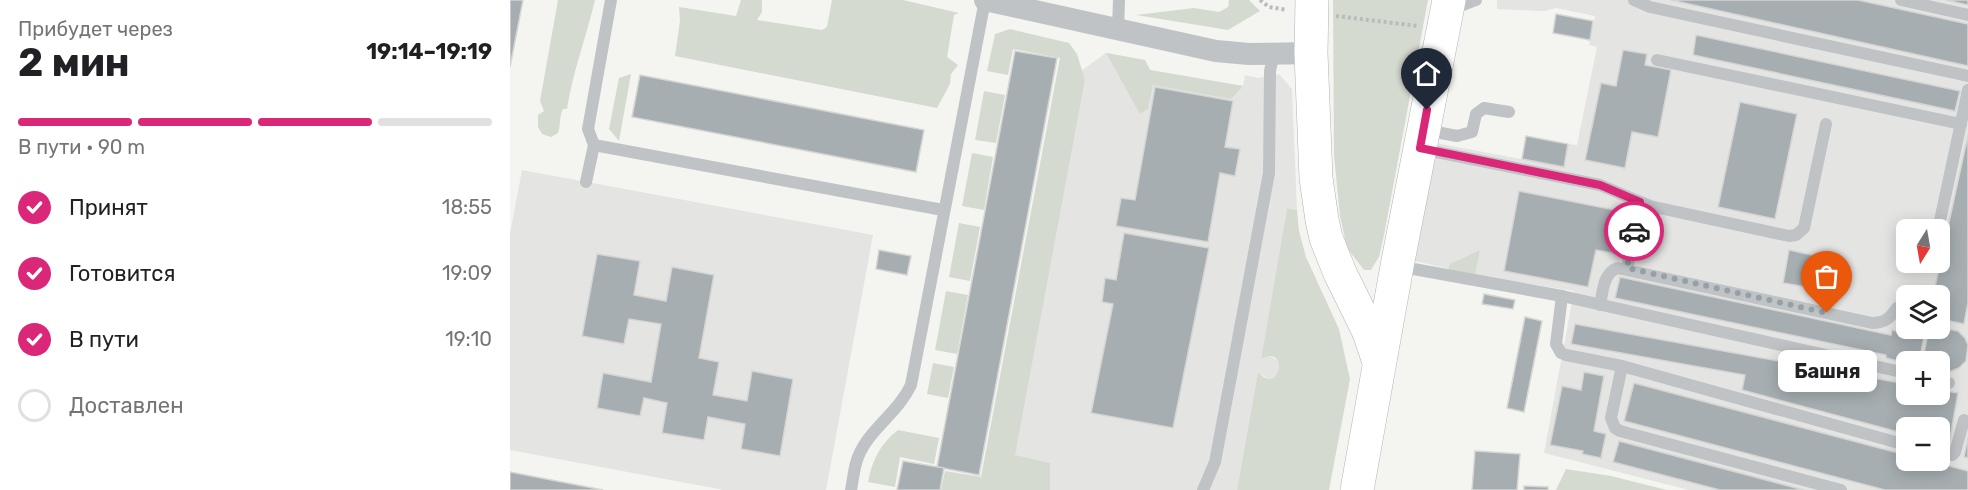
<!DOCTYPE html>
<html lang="ru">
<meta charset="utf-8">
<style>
body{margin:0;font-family:Rubik,sans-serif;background:#f6f6f6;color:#202124;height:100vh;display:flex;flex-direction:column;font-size:22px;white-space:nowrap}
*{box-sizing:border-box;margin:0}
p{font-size:20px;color:#757577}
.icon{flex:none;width:33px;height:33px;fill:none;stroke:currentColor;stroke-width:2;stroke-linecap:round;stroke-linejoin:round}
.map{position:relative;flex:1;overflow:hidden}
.panel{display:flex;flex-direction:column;background:#fff;width:510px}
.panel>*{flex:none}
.needle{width:39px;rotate:191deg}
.buttons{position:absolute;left:1386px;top:219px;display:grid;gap:12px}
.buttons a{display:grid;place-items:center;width:54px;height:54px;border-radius:9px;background:#fff;box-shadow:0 3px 15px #0003;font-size:30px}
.pin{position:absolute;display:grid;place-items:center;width:51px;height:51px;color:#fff;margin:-62px -26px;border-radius:50% 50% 50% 0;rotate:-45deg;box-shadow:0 0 6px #0007}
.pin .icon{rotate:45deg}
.courier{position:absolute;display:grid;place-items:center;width:60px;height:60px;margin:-30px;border:4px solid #db2777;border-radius:50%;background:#fff;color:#222;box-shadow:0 2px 8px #0007}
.bubble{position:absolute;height:42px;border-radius:9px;background:#fff;box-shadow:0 3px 15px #0003;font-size:20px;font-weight:700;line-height:42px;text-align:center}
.overview em{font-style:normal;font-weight:700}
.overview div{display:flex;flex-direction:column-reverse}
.overview{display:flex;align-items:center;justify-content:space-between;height:102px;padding:0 18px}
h1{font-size:39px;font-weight:700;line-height:45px}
.bar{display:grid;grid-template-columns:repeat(4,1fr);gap:9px 6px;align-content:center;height:72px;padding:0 18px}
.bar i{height:8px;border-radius:4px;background:#e0e0e0}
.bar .current{background:#db2777}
.bar p{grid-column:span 4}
ol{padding:0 18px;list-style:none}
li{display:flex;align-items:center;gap:18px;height:66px}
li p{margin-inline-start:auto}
li .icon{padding:6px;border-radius:50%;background:#db2777;color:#fff;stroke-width:4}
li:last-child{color:#757577}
li i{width:33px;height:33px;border:3px solid #e0e0e0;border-radius:50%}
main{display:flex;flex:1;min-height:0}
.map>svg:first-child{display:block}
.built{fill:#e4e5e3;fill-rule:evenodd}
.green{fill:#d5dad1}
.building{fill:#a6aeb2;stroke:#d5d5d3;stroke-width:1.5}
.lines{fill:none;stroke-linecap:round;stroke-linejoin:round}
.primary-casing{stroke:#b0b5b8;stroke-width:34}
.path{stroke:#b9bbbd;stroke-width:4;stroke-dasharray:3 3;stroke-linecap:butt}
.service{stroke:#bfc3c6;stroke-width:12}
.minor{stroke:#bfc3c6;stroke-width:22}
.primary{stroke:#fff;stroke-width:33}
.done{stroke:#96a1a7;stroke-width:6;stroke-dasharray:0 10.8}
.route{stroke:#db2777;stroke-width:8}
</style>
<main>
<section class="panel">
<div class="overview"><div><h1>2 мин</h1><p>Прибудет через</p></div><em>19:14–19:19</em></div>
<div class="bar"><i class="current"></i><i class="current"></i><i class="current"></i><i></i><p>В пути · 90 m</p></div>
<ol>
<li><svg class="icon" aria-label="check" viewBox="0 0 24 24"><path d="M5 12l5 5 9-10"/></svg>Принят<p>18:55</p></li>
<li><svg class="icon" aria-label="check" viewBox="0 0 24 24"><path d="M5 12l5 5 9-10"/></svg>Готовится<p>19:09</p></li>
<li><svg class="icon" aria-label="check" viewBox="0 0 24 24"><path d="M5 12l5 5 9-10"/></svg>В пути<p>19:10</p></li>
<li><i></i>Доставлен</li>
</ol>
</section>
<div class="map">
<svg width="1458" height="490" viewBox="0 0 1458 490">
<rect width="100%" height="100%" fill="#f4f4f0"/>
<g class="built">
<path d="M 987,0 L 1458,0 L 1458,490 L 1179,490 L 1034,453 L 1064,291 L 965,275 L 905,261 L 926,143 L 1053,167 L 1058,144 L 1067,145 L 1087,47 L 1079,45 L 1085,16 L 1046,8 L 1034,11 L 987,9 ZM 1396,230 L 1430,230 L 1430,262 L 1396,262 ZM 1396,296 L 1430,296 L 1430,328 L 1396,328 ZM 1396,362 L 1430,362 L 1430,394 L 1396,394 ZM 1396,428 L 1430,428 L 1430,460 L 1396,460 Z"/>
<polygon points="596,53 635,60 640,70 733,86 735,75 748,78 769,74 782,89 787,210 777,208 751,359 756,356 762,357 767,360 770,366 769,372 765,377 759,379 748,373 727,490 540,490 540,483 504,455 575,80 571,71"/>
<polygon points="12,170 363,235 316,490 214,490 0,450 0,234"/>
</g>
<g class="green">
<path d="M 48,0 L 85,0 C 76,38 63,71 57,109 L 53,109 C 49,116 51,125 48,133 L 41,137 L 32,134 L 28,127 L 28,115 L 34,111 L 30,101 Z"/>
<polygon points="231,0 252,0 252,12 247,20 312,30 317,27 322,0 393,0 449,13 444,15 437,57 448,65 441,74 440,84 427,108 165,56 170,21 169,7 226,16"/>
<polygon points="719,0 739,0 750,11 718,30 626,15 684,8 709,12 718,7"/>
<polygon points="823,0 918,0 874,235 869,257 861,270 854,270 837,248 830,216 824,155"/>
<polygon points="500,29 559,43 567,54 575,80 505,455 540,463 540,490 431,490 435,471 471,477 550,58 503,49 498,75 477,71 485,34"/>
<polygon points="596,53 635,60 640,70 733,86 721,99 643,85 638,109 630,114"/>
<polygon points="121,74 109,141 99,129 109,78"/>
<polygon points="474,91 495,95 486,143 465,140"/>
<polygon points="462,153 483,157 474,210 452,206"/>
<path d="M 777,208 L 787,210 L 789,231 L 796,257 L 829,329 L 840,379 L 819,490 L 727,490 L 748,372 C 770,397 780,344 751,359 Z"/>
<polygon points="449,223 470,227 460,281 439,277"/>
<polygon points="970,250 965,275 938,270 940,264"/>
<polygon points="436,291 458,295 447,354 425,350"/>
<polygon points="423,363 444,367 438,398 417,394"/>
<path d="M 388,430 L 429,438 L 424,464 L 390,457 L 385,487 L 358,482 C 362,460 371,443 388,430 Z"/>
<polygon points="1056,469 1101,476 1157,490 1046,490"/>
</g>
<g class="building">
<polygon points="0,0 13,0 0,67"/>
<polygon points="1161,0 1348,0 1458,24 1458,66"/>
<polygon points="1436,0 1458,0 1458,5"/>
<polygon points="1046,14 1083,21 1080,40 1043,33"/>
<polygon points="1186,35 1450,91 1445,111 1183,55"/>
<polygon points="1113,50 1137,54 1135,65 1161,70 1148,137 1122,132 1115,168 1075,160 1091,83 1106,86"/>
<polygon points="505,51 547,58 469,475 427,467"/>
<polygon points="130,75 414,130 406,172 122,117"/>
<polygon points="645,87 723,101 715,147 730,149 725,176 710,173 698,242 606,226 611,198 625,200"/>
<polygon points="1230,102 1287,114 1265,219 1208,207"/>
<polygon points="1458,135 1458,303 1454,324 1430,319 1430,296 1423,296"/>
<polygon points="1016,136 1058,144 1054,167 1012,159"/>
<polygon points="1009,191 1115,212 1107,254 1086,250 1078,287 994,271"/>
<polygon points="614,233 699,248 663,428 581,413 603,304 592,302 595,278 606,280"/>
<polygon points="369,250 401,256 397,275 366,269"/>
<polygon points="1279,250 1302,255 1296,287 1273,283"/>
<polygon points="87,254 130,261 124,295 156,301 162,267 204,275 189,358 209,362 203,395 237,401 242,371 283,379 270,456 231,449 235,424 198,417 194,440 152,433 157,403 134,398 130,416 87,408 93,373 141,382 151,324 119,319 114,344 72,336"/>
<polygon points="1110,277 1381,335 1382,330 1414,337 1409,362 1396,363 1376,358 1376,355 1105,298"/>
<polygon points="974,294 1005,300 1003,309 972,304"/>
<polygon points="1015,317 1032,321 1014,412 997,408"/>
<polygon points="1065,324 1396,384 1396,394 1430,394 1430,390 1448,393 1439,444 1430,442 1430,428 1396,428 1396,434 1232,390 1235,375 1061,344"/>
<polygon points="1433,328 1448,331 1455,338 1458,345 1456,361 1449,368 1439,372 1430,371 1430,362 1418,362 1414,353 1417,338 1424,332"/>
<polygon points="1074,372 1094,376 1084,431 1096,434 1091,458 1072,454 1073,451 1040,445 1052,386 1071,390"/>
<polygon points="1124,383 1396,455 1396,460 1417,460 1458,471 1458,490 1375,490 1114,421"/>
<polygon points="1458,437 1458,458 1454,457"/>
<polygon points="1109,441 1294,490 1210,490 1103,462"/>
<polygon points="965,451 1010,454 1007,490 962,490"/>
<polygon points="393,461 434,468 430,490 387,490"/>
<polygon points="0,472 93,490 0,490"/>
<polygon points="1014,486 1038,487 1038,490 1014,490"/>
</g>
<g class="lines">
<g class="primary-casing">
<g id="primary">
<polyline points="802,0 801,53 806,178 812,220 816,238 830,273 859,332 869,362"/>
<polyline points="847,490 887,266 939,0"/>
</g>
</g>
<g class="path">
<polyline points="750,0 759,7 777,10"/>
<polyline points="826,16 908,26"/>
</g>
<g class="service">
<polyline points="1124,0 1140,7 1458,76"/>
<polyline points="1391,0 1458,15"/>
<polyline points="940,10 966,0"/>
<polyline points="608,29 609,0"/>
<polyline points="1147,60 1451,124"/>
<polyline points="915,130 947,136 962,132 966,114 974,108 999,112"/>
<polyline points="84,145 433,210"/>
<polyline points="912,149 1090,185 1140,206 1279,236 1286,235 1294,228 1316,124"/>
<polyline points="76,182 84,145 78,129 101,0"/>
<polyline points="1428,230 1458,90"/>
<polyline points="887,266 1052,296 1396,373"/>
<polyline points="1117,269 1130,202"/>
<polyline points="1052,296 1046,344 1051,353 1056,355 1112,366 1396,445"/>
<path d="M 1090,305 C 1093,291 1093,274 1107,268 L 1362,323 C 1375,323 1380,318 1387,308"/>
<polyline points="1112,366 1101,418 1105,428 1110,431 1331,490"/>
<polyline points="1430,381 1439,383"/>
<polyline points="1430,454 1442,455 1445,452 1454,420"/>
<path d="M 341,490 C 343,480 344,467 348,457 C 359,429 388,413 401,385 L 475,0"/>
<polyline points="693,490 705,462 759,173 760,71 764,53"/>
</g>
<polyline class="minor" points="475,0 706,51 739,54 801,53"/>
<use href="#primary" class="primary"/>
</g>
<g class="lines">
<polyline class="done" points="1124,231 1117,268 1317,313"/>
<polyline class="route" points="917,110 910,148 1090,185 1130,202 1124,231"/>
</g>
</svg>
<div class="buttons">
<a><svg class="needle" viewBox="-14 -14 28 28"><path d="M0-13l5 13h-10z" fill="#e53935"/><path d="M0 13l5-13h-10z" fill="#757577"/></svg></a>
<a><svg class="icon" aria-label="layers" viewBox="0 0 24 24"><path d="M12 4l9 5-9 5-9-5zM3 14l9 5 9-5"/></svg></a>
<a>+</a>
<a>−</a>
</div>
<div class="pin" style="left:1317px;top:313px;background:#ea580c"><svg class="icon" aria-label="bag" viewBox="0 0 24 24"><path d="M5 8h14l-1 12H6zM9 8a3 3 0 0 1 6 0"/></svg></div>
<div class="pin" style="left:917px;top:110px;background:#1f2937"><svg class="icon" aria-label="home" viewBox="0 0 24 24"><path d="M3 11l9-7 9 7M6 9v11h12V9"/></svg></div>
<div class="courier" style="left:1124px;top:231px"><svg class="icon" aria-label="car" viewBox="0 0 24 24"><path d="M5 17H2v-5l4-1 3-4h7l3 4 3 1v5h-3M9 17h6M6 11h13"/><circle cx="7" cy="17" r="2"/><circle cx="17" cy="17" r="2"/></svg></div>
<div class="bubble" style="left:1268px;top:350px;width:99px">Башня</div>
</div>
</main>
